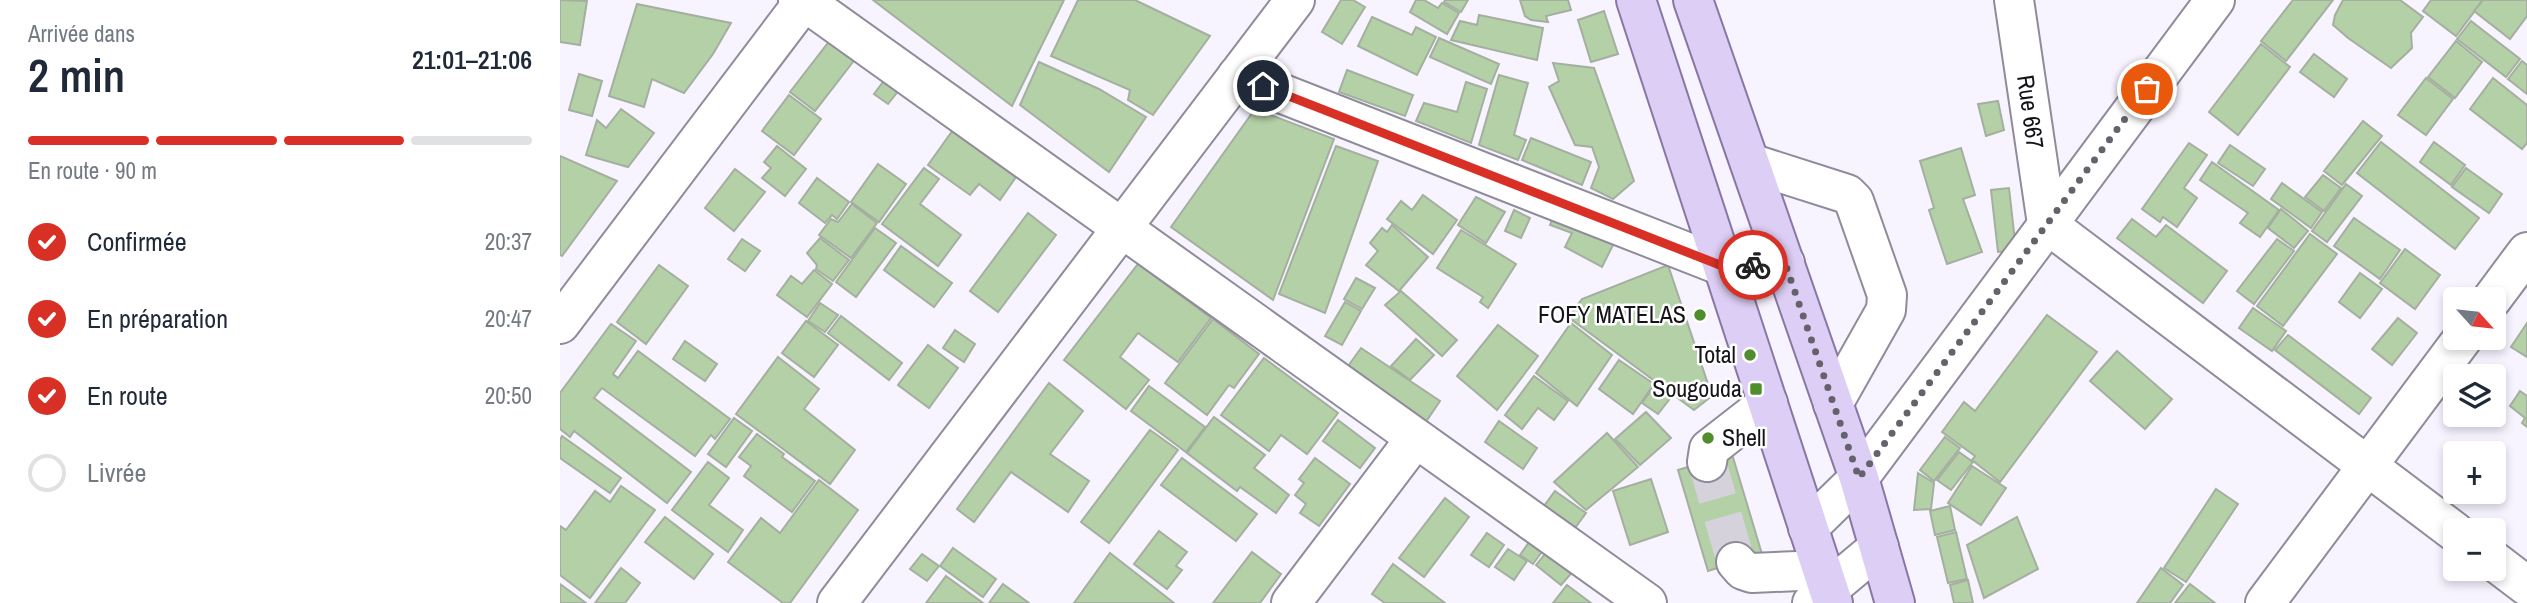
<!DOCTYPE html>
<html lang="fr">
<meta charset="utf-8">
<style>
body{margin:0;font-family:"Archivo Narrow",sans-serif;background:#f2f2f3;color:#1f2937;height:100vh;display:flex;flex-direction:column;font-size:26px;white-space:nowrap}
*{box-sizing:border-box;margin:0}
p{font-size:23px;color:#747a83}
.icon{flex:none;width:38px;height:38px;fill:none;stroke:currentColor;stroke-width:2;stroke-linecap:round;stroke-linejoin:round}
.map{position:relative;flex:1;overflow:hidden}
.side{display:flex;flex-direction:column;background:#fff;width:560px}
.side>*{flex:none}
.needle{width:46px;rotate:117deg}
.buttons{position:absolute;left:1883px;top:287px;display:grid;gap:14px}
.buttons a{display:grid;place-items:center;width:63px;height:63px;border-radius:7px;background:#fff;box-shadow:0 4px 10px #0003;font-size:35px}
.pin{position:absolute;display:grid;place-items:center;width:60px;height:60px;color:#fff;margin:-30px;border:4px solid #fff;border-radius:50%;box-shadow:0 2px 7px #0007}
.courier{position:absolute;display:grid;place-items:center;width:70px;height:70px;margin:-35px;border:5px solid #d93025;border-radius:50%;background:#fff;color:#222;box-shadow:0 2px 9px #0007}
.summary em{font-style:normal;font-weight:600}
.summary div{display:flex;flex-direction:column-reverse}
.summary{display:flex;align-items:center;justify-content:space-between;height:119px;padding:0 28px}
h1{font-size:46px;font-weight:600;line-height:52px}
.bar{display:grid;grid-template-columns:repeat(4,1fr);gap:10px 7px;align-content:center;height:84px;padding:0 28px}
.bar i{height:9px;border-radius:5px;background:#e0e1e3}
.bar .current{background:#d93025}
.bar p{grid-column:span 4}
ol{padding:0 28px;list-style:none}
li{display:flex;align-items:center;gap:21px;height:77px}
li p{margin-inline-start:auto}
li .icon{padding:7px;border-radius:50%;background:#d93025;color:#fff;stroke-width:4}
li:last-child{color:#747a83}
li i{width:38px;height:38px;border:4px solid #e0e1e3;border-radius:50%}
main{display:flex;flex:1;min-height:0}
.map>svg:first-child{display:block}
.building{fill:#b4d0a6;stroke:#a4afa0;stroke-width:2}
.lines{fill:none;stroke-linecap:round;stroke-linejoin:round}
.minor-tunnel{stroke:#d5d2dc;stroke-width:38;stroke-dasharray:38 19;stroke-linecap:butt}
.minor-casing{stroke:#908b9b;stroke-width:42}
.major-casing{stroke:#8877a4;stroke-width:42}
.minor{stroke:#fff;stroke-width:38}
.major{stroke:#ddcef5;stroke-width:38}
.done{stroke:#64626a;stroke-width:7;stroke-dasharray:0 12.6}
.route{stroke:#d93025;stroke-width:9}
.poi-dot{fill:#508d2c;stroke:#fff;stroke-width:2.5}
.labels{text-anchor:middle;stroke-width:5;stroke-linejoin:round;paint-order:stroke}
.street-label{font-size:24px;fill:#151319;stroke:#fff}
.poi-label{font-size:24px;fill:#151319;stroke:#fff;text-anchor:end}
</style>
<main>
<section class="side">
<div class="summary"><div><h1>2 min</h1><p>Arrivée dans</p></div><em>21:01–21:06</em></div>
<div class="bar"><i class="current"></i><i class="current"></i><i class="current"></i><i></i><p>En route · 90 m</p></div>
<ol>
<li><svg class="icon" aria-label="check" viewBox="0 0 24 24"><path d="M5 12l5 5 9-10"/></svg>Confirmée<p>20:37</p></li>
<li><svg class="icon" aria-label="check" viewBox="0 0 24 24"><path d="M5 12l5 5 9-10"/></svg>En préparation<p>20:47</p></li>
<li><svg class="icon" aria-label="check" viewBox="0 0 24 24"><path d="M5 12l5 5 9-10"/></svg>En route<p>20:50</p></li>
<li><i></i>Livrée</li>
</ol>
</section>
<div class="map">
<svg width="1967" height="603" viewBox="0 0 1967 603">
<rect width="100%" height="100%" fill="#f7f4ff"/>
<g class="building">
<polygon points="0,0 27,1 20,45 0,42"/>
<polygon points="313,0 504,0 452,106"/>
<polygon points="518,0 575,0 650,36 593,115 568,100 570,90 491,56"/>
<polygon points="781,0 793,0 805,7 782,44 762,32"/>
<polygon points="856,0 864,0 878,8 882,3 899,13 887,34 850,12"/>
<polygon points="885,0 908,0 901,12 884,2"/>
<polygon points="960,0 1008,0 1011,10 986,16 988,22 971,20 965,16"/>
<polygon points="1733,0 1773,0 1726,61 1701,41"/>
<polygon points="1783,0 1840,0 1863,17 1851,33 1852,48 1831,68 1788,38 1773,25 1775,15"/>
<polygon points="1871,0 1923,0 1896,36 1863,11"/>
<polygon points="1923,0 1967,0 1967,16 1950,39 1914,11"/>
<polygon points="77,4 171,23 153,54 124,93 92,79 84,107 49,96"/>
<polygon points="1044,11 1058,54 1031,62 1018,20"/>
<polygon points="919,15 983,28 977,60 891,40 900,21 917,25"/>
<polygon points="812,17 852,35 856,27 876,37 857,75 798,46"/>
<polygon points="1911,21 1960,59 1946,77 1897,39"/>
<polygon points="879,38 939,64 931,84 870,57"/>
<polygon points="271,39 296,58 255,111 230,92"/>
<polygon points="1896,41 1922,62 1895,98 1868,77"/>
<polygon points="1701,44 1730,67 1678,135 1649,112"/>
<polygon points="1754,54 1787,79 1774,97 1740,72"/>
<polygon points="1962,61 1967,65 1967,94 1948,79"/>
<polygon points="479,62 539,89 586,117 549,172 460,105"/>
<polygon points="993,63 1034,68 1074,181 1053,199 1031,188 1039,167 1032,147 1015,145 989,87 999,81"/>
<polygon points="787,70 853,95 845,116 779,92"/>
<polygon points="19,74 42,81 32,116 9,110"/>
<polygon points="939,75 968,83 954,135 966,140 958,160 919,145"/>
<polygon points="326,78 340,89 328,104 314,94"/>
<polygon points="1866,78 1893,99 1866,135 1838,115"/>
<polygon points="1933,78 1967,105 1967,143 1962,149 1910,109"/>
<polygon points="906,82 927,89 911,143 856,121 864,103 897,112"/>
<polygon points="229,95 261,119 234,155 202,131"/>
<polygon points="1438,101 1444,130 1426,136 1418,104"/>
<polygon points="61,109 94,133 68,167 26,155 37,120 46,128"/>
<polygon points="695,109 774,139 713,300 611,227"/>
<polygon points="1803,121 1822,136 1782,185 1764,171"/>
<polygon points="393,130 456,177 440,200 419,184 410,195 368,165"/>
<polygon points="971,138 1031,162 1022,185 962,160"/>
<polygon points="1821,142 1919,218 1895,249 1797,173"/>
<polygon points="1874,142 1905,165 1891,185 1860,162"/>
<polygon points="1629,143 1647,155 1624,188 1637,198 1617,227 1603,217 1600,222 1582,209"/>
<polygon points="1670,145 1705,169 1693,186 1658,163"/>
<polygon points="217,146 246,169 225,196 202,178 211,168 204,162"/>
<polygon points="776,146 818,161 765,313 719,294"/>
<polygon points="1401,148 1415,195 1403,199 1422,252 1387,264 1369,210 1374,208 1360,161"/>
<polygon points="0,156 57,181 2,256 0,255"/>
<polygon points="1652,162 1719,210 1700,237 1680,223 1688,213 1640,180"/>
<polygon points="318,164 346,184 319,222 291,202"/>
<polygon points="364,168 379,179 360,204 401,235 378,266 322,224"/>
<polygon points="1906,168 1942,194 1929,213 1892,187"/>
<polygon points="175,169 205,192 174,231 145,208"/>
<polygon points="1763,175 1781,188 1764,211 1745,197"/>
<polygon points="257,178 289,202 277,219 272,215 265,223 239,203"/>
<polygon points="1722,183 1762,212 1751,228 1711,199"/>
<polygon points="1786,184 1802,196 1767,242 1752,231"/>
<polygon points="1449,188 1456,250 1438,252 1431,190"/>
<polygon points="863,195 897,220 873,254 827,219 841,201 852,210"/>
<polygon points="916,197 945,212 926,243 898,225"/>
<polygon points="292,204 317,223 291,258 259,235 271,219 278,222"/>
<polygon points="1721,209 1748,231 1734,248 1708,228"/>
<polygon points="954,210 970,218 961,238 945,231"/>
<polygon points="996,210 1058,235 1042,267 1005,247 1012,233 990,225"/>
<polygon points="468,213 496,235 438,312 410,291"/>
<polygon points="1794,218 1840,250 1820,279 1774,246"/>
<polygon points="1572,219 1596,237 1606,225 1667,271 1643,303 1557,238"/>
<polygon points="832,225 868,257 839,291 806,265 818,251 810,243 822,228 827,232"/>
<polygon points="315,228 336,243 296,297 276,282"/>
<polygon points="901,230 956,264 928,308 920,302 923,297 877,268"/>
<polygon points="1750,234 1777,254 1723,326 1697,306"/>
<polygon points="260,238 289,260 273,281 256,269 257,265 247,253"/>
<polygon points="182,239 200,251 185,271 168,259"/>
<polygon points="1717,239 1734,251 1694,304 1677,291"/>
<polygon points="341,246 392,283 374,307 324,270"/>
<polygon points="1845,249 1880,275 1855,309 1820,283"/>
<polygon points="578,264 651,318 618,362 578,333 560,357 589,380 566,409 504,360"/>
<polygon points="99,265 128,286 86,344 57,322"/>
<polygon points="1108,265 1152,396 1134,410 1008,317 1022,299"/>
<polygon points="254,270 272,284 247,317 217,295 231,276 242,284"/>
<polygon points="1800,273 1822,289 1800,318 1779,302"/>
<polygon points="796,278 815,288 802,309 784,299"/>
<polygon points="841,291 897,340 882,356 825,305"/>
<polygon points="785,302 801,311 782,345 765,336"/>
<polygon points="260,303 278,315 265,332 248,321"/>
<polygon points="1693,308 1726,331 1712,351 1679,328"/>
<polygon points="1487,315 1537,352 1440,482 1412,460 1415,456 1382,432 1404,402 1415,411"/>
<polygon points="281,316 342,363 329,380 268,333"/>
<polygon points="1838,318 1857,333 1832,365 1812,349"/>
<polygon points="653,319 699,354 674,388 669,385 647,415 605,383"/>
<polygon points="246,321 278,345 254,377 222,353"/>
<polygon points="1011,323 1052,355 1017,406 976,373"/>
<polygon points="1967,323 1967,357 1951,347"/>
<polygon points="51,324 76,341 53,374 58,378 78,351 170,419 155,439 151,435 135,456 42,388 34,398 131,472 107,503 14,431 10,437 0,429 0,393"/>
<polygon points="938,325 978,356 937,410 897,376"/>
<polygon points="395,330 415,344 404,362 383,348"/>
<polygon points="1728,335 1811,398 1799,414 1715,350"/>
<polygon points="856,339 874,355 850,380 831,366"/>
<polygon points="125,341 157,364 145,381 113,359"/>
<polygon points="368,345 398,368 369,408 338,385"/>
<polygon points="801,348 880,401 861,429 781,376"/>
<polygon points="1557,351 1612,399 1585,429 1530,381"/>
<polygon points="218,357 259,389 244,409 295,450 270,484 176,414"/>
<polygon points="704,358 778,413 747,454 721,435 709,451 661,415"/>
<polygon points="1059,360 1094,384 1073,414 1039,389"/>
<polygon points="974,376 1008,401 994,420 978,408 962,429 945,415"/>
<polygon points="489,383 523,411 490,454 529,481 508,512 451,472 414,522 397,509"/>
<polygon points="1095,385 1112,396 1098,414 1082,403"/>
<polygon points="589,386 645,427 626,452 571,411"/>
<polygon points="1960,391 1967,396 1967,427 1962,423 1965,418 1950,406"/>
<polygon points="1086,412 1111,438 1080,465 1055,439"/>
<polygon points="654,417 705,455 694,468 729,495 716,513 680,487 677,491 627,453"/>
<polygon points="174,418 192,431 166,467 148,454"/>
<polygon points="778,420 815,448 800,468 763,441"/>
<polygon points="939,421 977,448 963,469 925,442"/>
<polygon points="590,430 618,450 549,543 521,522"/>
<polygon points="1047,433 1078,467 1026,510 994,482"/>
<polygon points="197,434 224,454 222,457 255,481 232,512 184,476 191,466 179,457"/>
<polygon points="2,436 61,478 50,493 0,458 0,440"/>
<polygon points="1385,437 1400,448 1374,481 1360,470"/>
<polygon points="1399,452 1413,462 1391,490 1377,480"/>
<polygon points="1172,454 1202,554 1148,571 1118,470"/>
<polygon points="622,458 697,514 676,541 601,485"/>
<polygon points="755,458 790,484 759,526 740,513 746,504 735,495 744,483 739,479"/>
<polygon points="148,462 169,478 149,505 183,530 168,552 112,510"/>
<polygon points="1412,466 1446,488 1421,525 1388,503"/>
<polygon points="1358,473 1374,483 1371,509 1354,510"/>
<polygon points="1091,479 1108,532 1070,545 1053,491"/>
<polygon points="259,480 298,510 230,603 223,603 168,562 201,518 220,533"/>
<polygon points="61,486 95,510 30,598 0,575 0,526 6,530 35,491 50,502"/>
<polygon points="1656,489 1678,504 1626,582 1604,568"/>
<polygon points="995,491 1026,513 1015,528 984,506"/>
<polygon points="885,498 909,517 864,577 839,558"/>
<polygon points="1390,506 1395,530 1375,535 1370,511"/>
<polygon points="105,517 153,554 134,579 85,542"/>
<polygon points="1457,517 1478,569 1424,598 1407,545"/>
<polygon points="599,531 627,552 616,566 622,570 607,589 574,564"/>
<polygon points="1396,532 1407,579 1388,583 1377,537"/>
<polygon points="927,533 944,545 929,567 911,555"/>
<polygon points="974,535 987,545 973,564 960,555"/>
<polygon points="393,548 436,579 423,597 380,566"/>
<polygon points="990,548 1016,568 1001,585 976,565"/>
<polygon points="948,549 967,561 954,580 935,567"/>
<polygon points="692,552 721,574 700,603 653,603"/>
<polygon points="550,553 614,603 514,603"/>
<polygon points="362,554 379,566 367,581 350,569"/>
<polygon points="833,564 885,603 825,603 812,594"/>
<polygon points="61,568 80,583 65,603 35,603"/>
<polygon points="1601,568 1623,585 1610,603 1577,603"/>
<polygon points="386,576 423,603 366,603"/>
<polygon points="1408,580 1413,603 1394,603 1390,585"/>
<polygon points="0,584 26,603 0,603"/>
<polygon points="443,584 469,603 429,603"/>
<polygon points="1630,584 1655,603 1615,603"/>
<polygon points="1007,585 1031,603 993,603"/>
</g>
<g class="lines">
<polyline class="minor-tunnel" points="1147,462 1176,562"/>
<g class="minor-casing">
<g id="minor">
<polyline points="238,0 244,1 1087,603"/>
<polyline points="1454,0 1487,224 1895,532"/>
<polyline points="677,76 1165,267 1225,263"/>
<polyline points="1190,163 1287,194 1294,201 1327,295 1326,310 1273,404"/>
<polyline points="1932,299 1967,252"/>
<polyline points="0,324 245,0"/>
<polyline points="1147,462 1149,449 1208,403"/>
<polyline points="1248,528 1299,478 1655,0"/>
<polyline points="1934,561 1967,586"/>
<polyline points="1176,562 1183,570 1192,573 1262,570"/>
<polyline points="277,603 735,0"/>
<polyline points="731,603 855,439"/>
<polyline points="1252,603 1319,547"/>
<polyline points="1705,603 1903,338"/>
</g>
</g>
<g class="major-casing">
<g id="major">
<polyline points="1076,0 1273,603"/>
<polyline points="1133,0 1299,478 1335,603"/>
</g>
</g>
<use href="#minor" class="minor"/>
<use href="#major" class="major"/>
</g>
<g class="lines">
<polyline class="done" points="1193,265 1225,263 1299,478 1587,89"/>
<polyline class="route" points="703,86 1165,267 1193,265"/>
</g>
<g class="poi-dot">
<circle cx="1140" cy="315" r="7"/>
<circle cx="1190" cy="355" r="7"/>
<rect x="1189" y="382" width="14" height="14" rx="3.5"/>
<circle cx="1148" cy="438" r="7"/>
</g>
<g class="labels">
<g class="street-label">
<text transform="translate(1470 112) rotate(82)" y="8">Rue 667</text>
</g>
<g class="poi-label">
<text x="1126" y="323">FOFY MATELAS</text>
<text x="1176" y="363">Total</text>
<text x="1182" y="397">Sougouda</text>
<text x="1162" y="446" text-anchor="start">Shell</text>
</g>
</g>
</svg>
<div class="buttons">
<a><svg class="needle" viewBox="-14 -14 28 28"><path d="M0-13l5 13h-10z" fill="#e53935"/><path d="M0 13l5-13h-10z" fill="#747a83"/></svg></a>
<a><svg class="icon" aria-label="layers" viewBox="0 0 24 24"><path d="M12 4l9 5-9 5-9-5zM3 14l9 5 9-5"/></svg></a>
<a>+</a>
<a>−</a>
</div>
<div class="pin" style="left:1587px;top:89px;background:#ea580c"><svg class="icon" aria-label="bag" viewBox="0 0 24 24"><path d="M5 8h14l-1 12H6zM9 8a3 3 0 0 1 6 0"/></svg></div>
<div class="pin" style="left:703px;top:86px;background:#1f2937"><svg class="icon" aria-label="home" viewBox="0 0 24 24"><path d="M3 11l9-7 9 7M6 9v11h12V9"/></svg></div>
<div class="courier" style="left:1193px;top:265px"><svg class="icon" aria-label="bike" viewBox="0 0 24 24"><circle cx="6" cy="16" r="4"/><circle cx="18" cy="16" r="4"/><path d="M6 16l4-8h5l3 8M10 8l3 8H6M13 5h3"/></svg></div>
</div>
</main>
